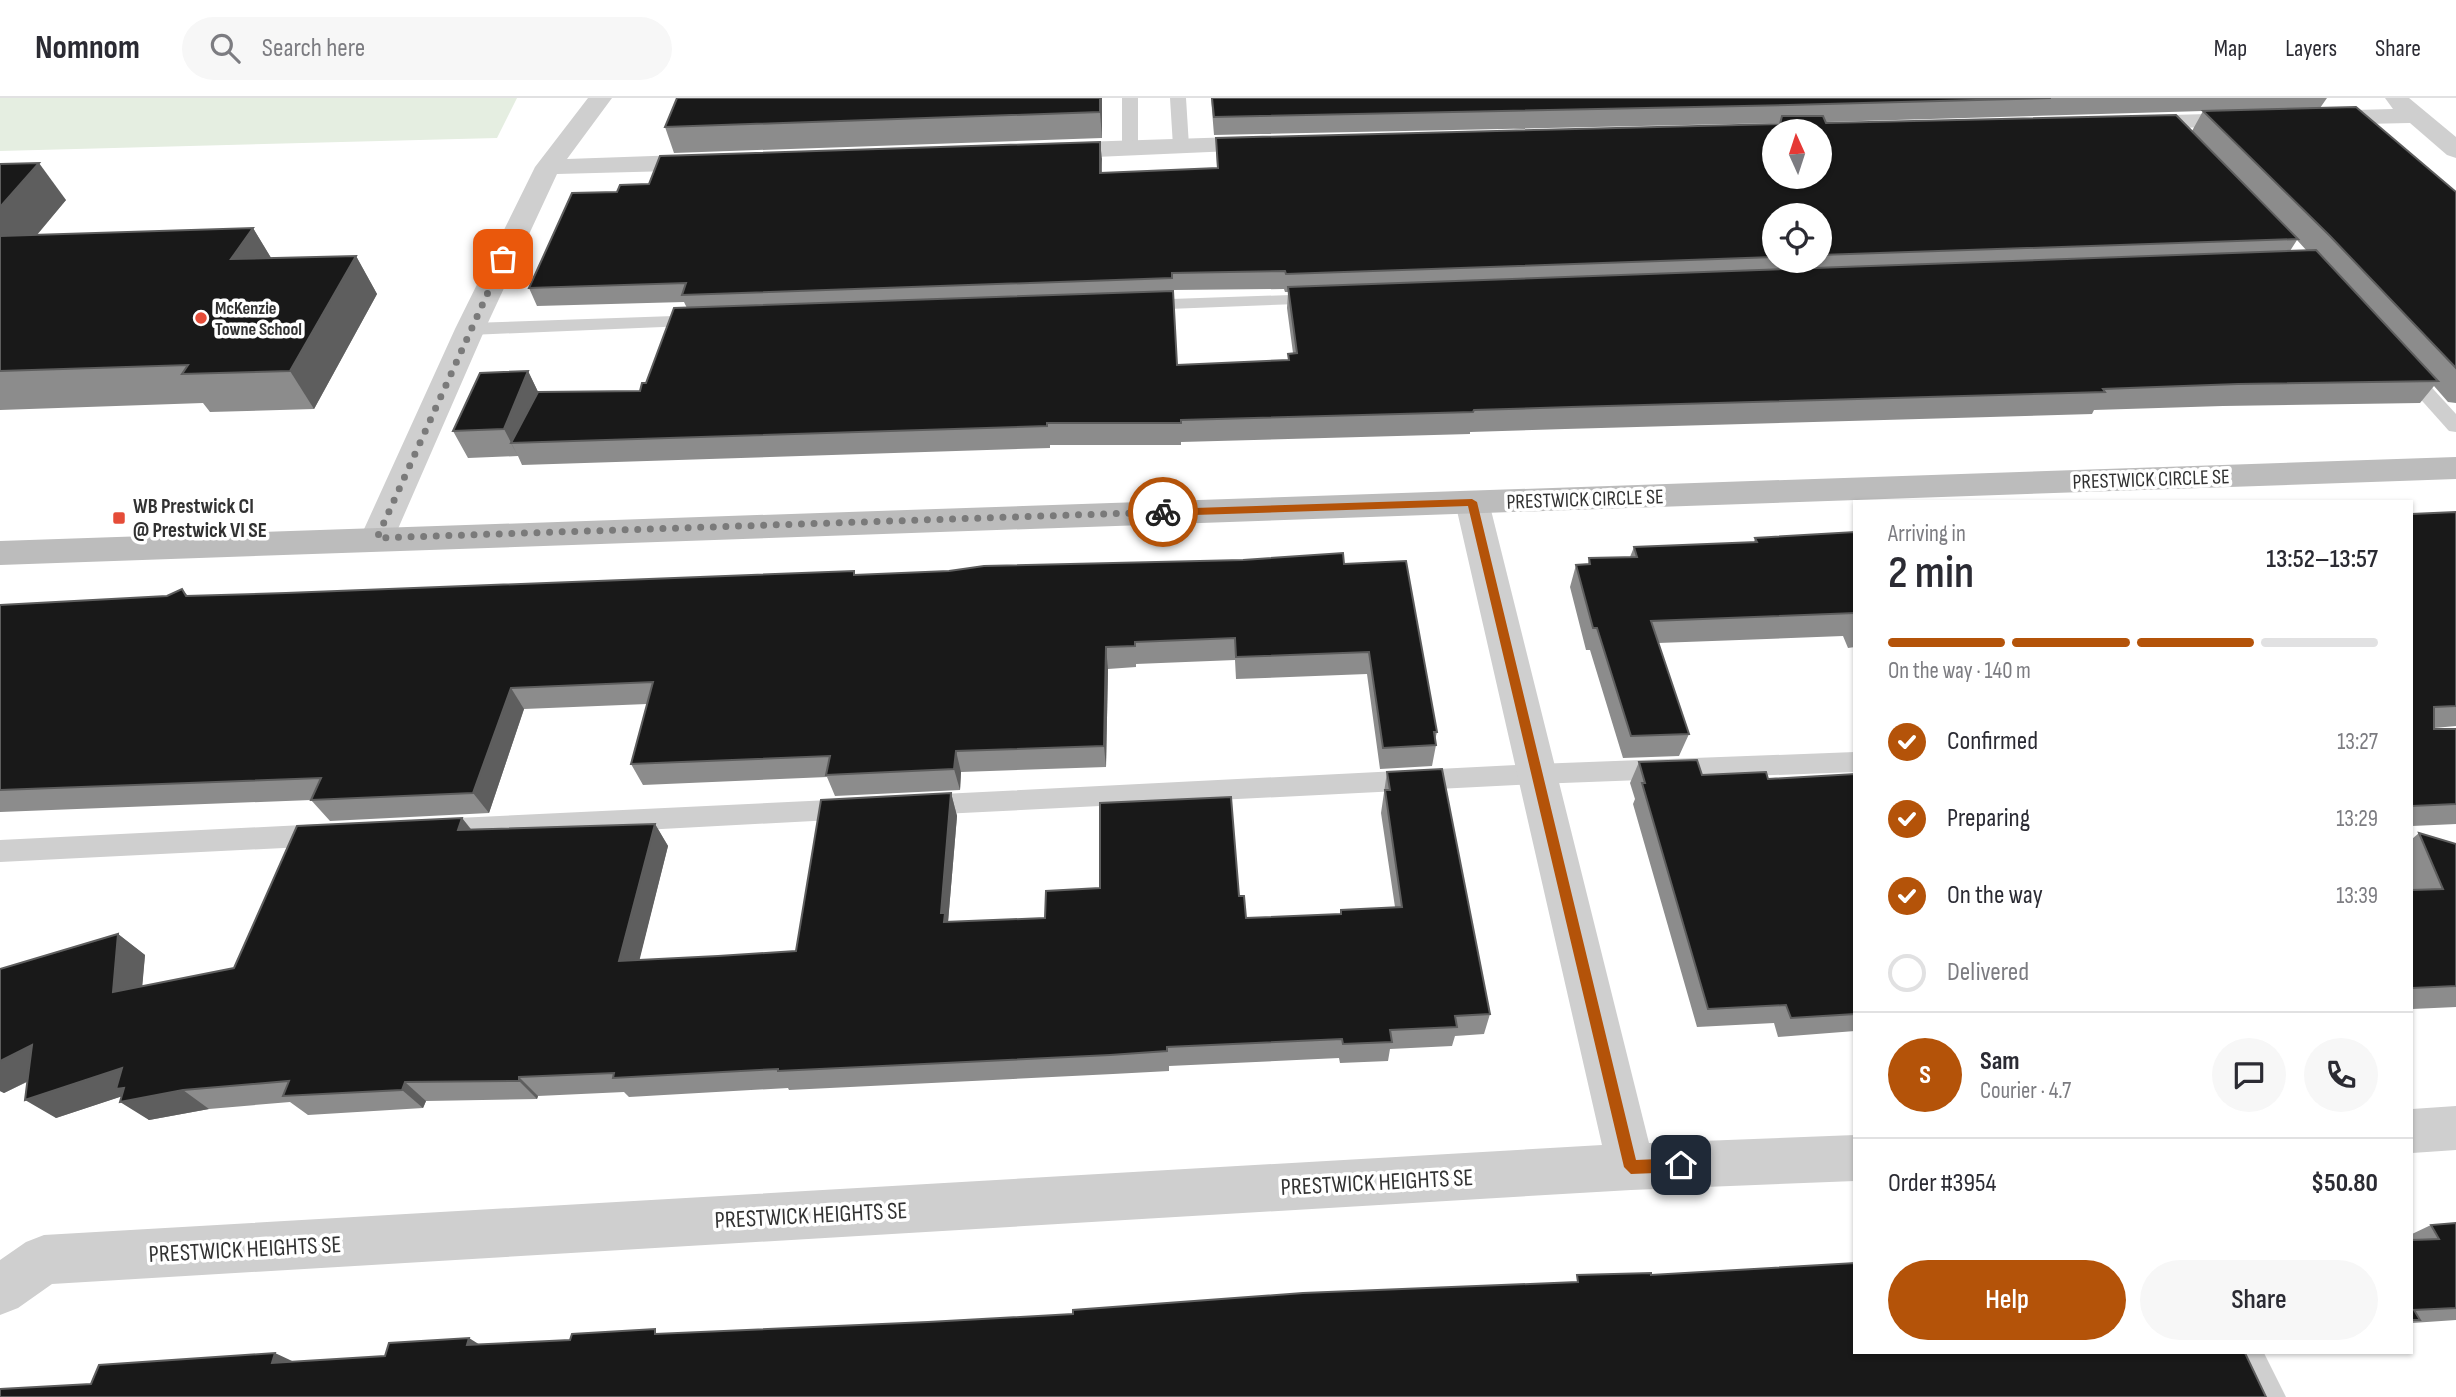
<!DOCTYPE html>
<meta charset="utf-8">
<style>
body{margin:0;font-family:"Sofia Sans Condensed",sans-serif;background:#f7f7f7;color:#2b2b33;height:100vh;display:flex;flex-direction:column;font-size:26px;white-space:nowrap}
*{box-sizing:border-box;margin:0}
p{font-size:23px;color:#7c7c81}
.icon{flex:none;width:38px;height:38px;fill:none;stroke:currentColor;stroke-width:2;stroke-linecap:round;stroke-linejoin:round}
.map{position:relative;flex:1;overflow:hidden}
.details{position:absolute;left:1853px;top:402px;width:560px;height:854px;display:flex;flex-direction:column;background:#fff;border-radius:0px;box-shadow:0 2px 5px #0004}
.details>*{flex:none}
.needle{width:46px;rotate:357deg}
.controls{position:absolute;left:1762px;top:21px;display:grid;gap:14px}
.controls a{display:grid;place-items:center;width:70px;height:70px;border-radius:50%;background:#fff;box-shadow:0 2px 5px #0004;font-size:35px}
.pin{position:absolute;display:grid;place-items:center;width:60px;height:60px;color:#fff;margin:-30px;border-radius:14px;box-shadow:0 4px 10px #0006}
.courier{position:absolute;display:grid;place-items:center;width:70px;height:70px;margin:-35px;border:5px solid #b45309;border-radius:50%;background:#fff;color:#222;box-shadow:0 2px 9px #0007}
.summary em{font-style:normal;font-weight:600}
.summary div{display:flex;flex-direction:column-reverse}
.summary{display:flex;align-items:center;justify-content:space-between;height:119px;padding:0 35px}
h1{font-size:46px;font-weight:600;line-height:52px}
.bar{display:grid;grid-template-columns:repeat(4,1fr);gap:10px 7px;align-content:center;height:84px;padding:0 35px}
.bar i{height:9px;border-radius:5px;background:#e1e1e2}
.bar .selected{background:#b45309}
.bar p{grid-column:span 4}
.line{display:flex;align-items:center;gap:18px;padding:0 35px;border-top:2px solid #e1e1e2}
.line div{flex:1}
.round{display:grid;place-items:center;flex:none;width:74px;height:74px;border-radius:37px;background:#f7f7f7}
ol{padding:0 35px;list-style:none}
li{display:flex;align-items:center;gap:21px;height:77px}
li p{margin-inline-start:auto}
li .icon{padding:7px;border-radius:50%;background:#b45309;color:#fff;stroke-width:4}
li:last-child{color:#7c7c81}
li i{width:38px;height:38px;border:4px solid #e1e1e2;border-radius:50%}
.button{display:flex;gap:14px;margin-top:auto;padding:14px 35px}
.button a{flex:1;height:80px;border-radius:42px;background:#b45309;color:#fff;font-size:28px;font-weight:600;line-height:80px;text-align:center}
.button a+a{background:#f7f7f7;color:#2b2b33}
header{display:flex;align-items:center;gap:42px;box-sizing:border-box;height:98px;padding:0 35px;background:#fff;border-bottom:2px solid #e1e1e2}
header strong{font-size:33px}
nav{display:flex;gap:38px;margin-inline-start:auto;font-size:24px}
.search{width:490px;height:63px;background:#f7f7f7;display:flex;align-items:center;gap:18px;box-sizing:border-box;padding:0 24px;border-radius:38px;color:#7c7c81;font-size:26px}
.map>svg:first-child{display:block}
.green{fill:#e5eee1}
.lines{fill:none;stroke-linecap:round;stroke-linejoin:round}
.lane{fill:#cfcfcf;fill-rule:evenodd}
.street{fill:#cfcfcf;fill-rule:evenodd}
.secondary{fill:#bcbcbc;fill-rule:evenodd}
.wall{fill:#8c8c8c;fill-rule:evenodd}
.shaded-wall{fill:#5e5e5e}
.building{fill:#191919;stroke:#5e5e5e;stroke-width:2;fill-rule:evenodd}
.route{fill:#b45309}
.done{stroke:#7a7a7a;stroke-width:7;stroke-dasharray:0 12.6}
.poi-dot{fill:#e54c38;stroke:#fff;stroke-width:2.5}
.labels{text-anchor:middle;stroke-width:7;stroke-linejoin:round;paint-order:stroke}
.far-poi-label{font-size:18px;font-weight:bold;fill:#323232;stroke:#fff;text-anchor:start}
.street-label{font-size:21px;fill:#323232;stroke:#fff}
.poi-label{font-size:21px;font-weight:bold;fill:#323232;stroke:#fff;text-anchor:start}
.near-street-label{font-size:24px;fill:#323232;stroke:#fff}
</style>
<header>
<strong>Nomnom</strong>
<div class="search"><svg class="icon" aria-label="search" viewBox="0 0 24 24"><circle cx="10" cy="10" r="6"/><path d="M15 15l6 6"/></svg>Search here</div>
<nav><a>Map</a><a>Layers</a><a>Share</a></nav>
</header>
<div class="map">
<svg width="2456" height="1299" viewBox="0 0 2456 1299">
<rect width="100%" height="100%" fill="#fff"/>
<polygon class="green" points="0,0 517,0 497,40 0,53"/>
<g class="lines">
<g class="lane">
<polygon points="1122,0 1138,0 1138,50 1130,55 1122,50"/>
<polygon points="1170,0 1186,0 1189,48 1187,51 1181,53 1173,48"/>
<polygon points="1319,196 1325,197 1328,201 1325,205 1142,212 1133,207 1142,202"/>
<polygon points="703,217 710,219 712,223 710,227 470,237 461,231 470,225"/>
<polygon points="2406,267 2413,269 2456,316 2456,334 2449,333 2399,277 2396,273"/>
<polygon points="1855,654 1855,674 1536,686 922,717 913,714 909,707 913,700 922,697 1536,666"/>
<polygon points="851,701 860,704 864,711 860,718 851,721 436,743 427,739 423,732 427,725 436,721"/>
<polygon points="323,726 332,729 336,737 332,745 323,748 0,764 0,742"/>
<polygon points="2231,1255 2264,1255 2286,1299 2251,1299"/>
</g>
<g class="street">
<polygon points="588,0 612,0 567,61 710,56 719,59 723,64 719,69 710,72 557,76 485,231 394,440 389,448 377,452 365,448 360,440 455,231 535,69"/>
<polygon points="2385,0 2409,0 2456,39 2456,60 2447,57 2410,25 2315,27 2306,25 2303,20 2306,15 2315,13 2393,11"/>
<polygon points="2248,15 2257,17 2260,22 2257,27 2130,32 2121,30 2118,25 2121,20 2130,18"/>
<polygon points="1266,38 1275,41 1279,46 1275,51 1050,61 1041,58 1037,53 1041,48 1050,45"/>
<polygon points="1472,393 1484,396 1489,404 1649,1045 1855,1037 1855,1083 1631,1092 52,1186 18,1210 0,1217 0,1162 26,1144 44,1137 1602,1047 1455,404 1460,396"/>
<polygon points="2456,1008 2456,1052 2412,1055 2412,1011"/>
</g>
<polygon class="secondary" points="2456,359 2456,381 0,467 0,443"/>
</g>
<g class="wall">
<polygon points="1102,0 1102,40 674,55 665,29"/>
<path d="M 1211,0 L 2327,0 L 2320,10 L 2456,94 L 2456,305 L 2448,304 L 2434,288 L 2420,305 L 2223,308 L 2094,312 L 2092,316 L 1565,331 L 1470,334 L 1470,336 L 1181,344 L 1181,347 L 1050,347 L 1050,350 L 522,367 L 518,358 L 468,360 L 453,333 L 528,273 L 538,294 L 640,293 L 646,285 L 687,210 L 684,204 L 537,208 L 529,190 L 617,94 L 649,86 L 1100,44 L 1102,75 L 1217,70 L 1216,40 L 1780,26 L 1780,25 L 1214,37 ZM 2203,13 L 2192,33 L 1826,25 L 1826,24 ZM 1774,117 L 1820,117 L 1820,163 L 1774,163 ZM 2297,142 L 2307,153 L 2290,153 ZM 1284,191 L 1285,194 L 1288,194 L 1287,210 L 1293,255 L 1288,256 L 1288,262 L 1177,267 L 1172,192 Z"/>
<polygon points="0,66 66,102 37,137 253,130 271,160 356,158 377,196 314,311 210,314 203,305 0,312"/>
<polygon points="2456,414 2456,628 2434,630 2434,631 2456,631 2456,726 2412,728 2412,416"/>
<polygon points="1855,434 1855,549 1848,550 1843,538 1658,545 1689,636 1679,658 1623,660 1590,552 1586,552 1570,489 1576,467 1588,466 1589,460 1630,459 1634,449 1754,444 1755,440"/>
<polygon points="1344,466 1437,634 1435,642 1436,647 1432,668 1380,671 1367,576 1236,581 1235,562 1136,566 1136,569 1108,571 1106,669 961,674 960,692 835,698 827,679 643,687 631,666 647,606 524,611 489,715 330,723 311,702 0,714 0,507 167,498 182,491 188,498 855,477"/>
<polygon points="1639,664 1702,677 1768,681 1855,676 1855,933 1778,939 1774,925 1697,929 1633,706 1635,701 1630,685"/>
<polygon points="1387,674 1490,916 1484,936 1455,938 1452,948 1390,951 1388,963 1340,965 1339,960 1169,968 1169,973 1113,976 789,992 788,990 629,999 624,994 538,998 537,1001 426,1003 423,1010 308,1017 290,1004 209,1011 149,1022 122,998 56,1020 27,984 4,995 0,993 0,871 118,836 145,857 142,888 234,870 462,720 471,731 655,726 668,748 639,862 718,858 796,853 951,695 957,718 948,824 1045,820 1239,798 1246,820 1340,816 1341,812 1395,809 1381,715"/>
<polygon points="2419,735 2456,746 2456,909 2412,911 2412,741"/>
<polygon points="2456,1125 2456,1222 2412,1225 2412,1136 2431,1127"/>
</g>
<g class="shaded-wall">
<polygon points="1100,0 1102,0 1102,40 1100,14"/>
<polygon points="1100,44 1102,61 1101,92 1100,75"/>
<polygon points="39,65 66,102 3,177 0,172 0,109"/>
<polygon points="253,130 276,168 231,161"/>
<polygon points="356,158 377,196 314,311 290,273"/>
<polygon points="528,273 541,300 511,345 518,358 504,331"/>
<polygon points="1106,549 1108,571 1106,669 1104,648"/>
<polygon points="511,590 524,611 489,715 473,695"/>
<polygon points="956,653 961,674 960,692 954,671"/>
<polygon points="951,695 957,718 947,836 941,815"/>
<polygon points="462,720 479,742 458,732"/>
<polygon points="655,726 668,748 634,884 619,863"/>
<polygon points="118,836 145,857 140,914 113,894"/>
<polygon points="32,947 62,966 4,995 0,993 0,963"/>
<polygon points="122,970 183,992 209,1011 149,1022 120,1004 126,997 56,1020 25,1002"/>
<polygon points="519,979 538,998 537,1001 519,983"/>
<polygon points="405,984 426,1003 423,1010 402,992"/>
<polygon points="469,1240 493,1255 467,1247"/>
<polygon points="275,1255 305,1269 272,1265"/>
</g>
<g class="building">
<polygon points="677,0 1100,0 1100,14 665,29"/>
<polygon points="1212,0 2051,0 1788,7 1214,19"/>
<polygon points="2356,9 2456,94 2456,270 2330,138 2203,13"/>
<path d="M 2176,17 L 2298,141 L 1820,157 L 1820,117 L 1774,117 L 1774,159 L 1286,176 L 1285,173 L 1172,175 L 1172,180 L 682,197 L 686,185 L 529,190 L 572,95 L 617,94 L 620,87 L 649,86 L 660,58 L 1100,44 L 1100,75 L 1218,70 L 1216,40 L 1780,26 L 1782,18 L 1823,18 L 1826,25 ZM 1774,33 L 1820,33 L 1820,79 L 1774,79 Z"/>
<polygon points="39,65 0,109 0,66"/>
<polygon points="253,130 231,161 356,158 290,273 182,276 188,267 0,273 0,138"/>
<polygon points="2316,152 2438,283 2238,286 2103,291 2105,294 1571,309 1474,312 1473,314 1181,322 1181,325 1047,325 1047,328 511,345 538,294 640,293 642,285 646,285 674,210 1173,193 1177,267 1289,262 1288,256 1297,255 1288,189"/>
<polygon points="528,273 504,331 453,333 480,275"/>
<polygon points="2456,414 2456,608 2434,609 2434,631 2456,631 2456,706 2412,708 2412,416"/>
<polygon points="1855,434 1855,516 1855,515 1651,523 1689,636 1631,638 1597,530 1593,530 1576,467 1590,466 1589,460 1637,459 1634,449 1757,444 1755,440"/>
<polygon points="1343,455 1344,466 1406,463 1437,634 1434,634 1436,647 1383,650 1369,554 1236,559 1235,540 1135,544 1135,548 1106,549 1104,648 956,653 954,671 826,677 830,658 631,666 653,584 511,590 473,695 311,702 321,680 0,692 0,507 167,498 182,491 186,498 286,495 854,473 854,477 949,473 984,468 1243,462"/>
<polygon points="1697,662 1702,677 1766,674 1768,681 1855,676 1855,916 1791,920 1786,907 1708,911 1642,685 1645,685 1639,664"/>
<polygon points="1442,671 1490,916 1455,918 1457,929 1390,932 1392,944 1343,946 1342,941 1167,949 1167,953 1110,957 778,973 778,971 613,980 614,975 519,979 519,983 405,984 402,992 283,998 289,983 183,992 120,1004 124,990 116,991 122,970 25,1002 32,947 0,963 0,871 118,836 113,894 234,870 297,728 462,720 458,732 655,726 619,863 718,858 796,853 821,702 951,695 941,815 945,815 944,824 1045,820 1046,793 1100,790 1100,705 1231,699 1239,798 1244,798 1246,820 1341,816 1341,812 1402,809 1385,692 1390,692 1387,674"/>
<polygon points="2419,735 2456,746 2456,888 2412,890 2412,792 2443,791"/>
<polygon points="2456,1125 2456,1210 2414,1212 2420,1222 2412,1222 2412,1142 2439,1141 2431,1127"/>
<polygon points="1855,1165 1855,1255 2245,1255 2266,1299 0,1299 0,1291 91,1286 99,1267 275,1255 272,1265 385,1258 389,1245 469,1240 467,1247 570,1242 572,1236 655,1231 655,1236 928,1224 1073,1216 1073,1212 1303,1195 1578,1184 1577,1177 1651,1175 1651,1177"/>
</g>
<polygon class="route" points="1472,401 1477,404 1636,1062 1681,1060 1688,1067 1681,1074 1631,1076 1624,1069 1468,408 1163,418 1158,414 1163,411"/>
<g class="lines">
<polyline class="done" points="503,161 377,440 1163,414"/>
</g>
<g class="poi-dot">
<circle cx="201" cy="220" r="7"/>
<rect x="112" y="413" width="14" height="14" rx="3.5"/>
</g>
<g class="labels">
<g class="far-poi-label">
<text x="215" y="216">McKenzie<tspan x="215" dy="21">Towne School</tspan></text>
</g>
<g class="street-label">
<text transform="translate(2151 381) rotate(-2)" y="7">PRESTWICK CIRCLE SE</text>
<text transform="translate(1585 401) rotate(-2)" y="7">PRESTWICK CIRCLE SE</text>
</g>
<g class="poi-label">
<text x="133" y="415">WB Prestwick CI<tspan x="133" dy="24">@ Prestwick VI SE</tspan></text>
</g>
<g class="near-street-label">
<text transform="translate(1377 1084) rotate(-3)" y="8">PRESTWICK HEIGHTS SE</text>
<text transform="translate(811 1117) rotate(-3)" y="8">PRESTWICK HEIGHTS SE</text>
<text transform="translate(245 1151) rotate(-3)" y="8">PRESTWICK HEIGHTS SE</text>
</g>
</g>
</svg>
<div class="controls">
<a><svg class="needle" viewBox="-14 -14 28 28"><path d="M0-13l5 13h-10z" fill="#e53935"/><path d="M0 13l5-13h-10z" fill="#7c7c81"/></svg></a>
<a><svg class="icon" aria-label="locate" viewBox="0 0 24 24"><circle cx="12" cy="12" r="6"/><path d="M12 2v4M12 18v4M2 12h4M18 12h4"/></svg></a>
</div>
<div class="pin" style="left:503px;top:161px;background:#ea580c"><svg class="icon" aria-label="bag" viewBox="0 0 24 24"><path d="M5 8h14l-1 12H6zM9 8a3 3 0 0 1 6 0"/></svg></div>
<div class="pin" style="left:1681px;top:1067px;background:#1f2937"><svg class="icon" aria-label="home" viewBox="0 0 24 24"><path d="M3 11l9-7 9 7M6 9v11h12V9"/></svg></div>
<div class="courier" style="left:1163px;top:414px"><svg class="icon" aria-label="bike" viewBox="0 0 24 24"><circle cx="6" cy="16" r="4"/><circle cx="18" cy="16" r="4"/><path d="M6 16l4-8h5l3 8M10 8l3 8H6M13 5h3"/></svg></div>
<section class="details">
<div class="summary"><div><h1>2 min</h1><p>Arriving in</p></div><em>13:52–13:57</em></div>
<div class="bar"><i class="selected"></i><i class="selected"></i><i class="selected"></i><i></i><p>On the way · 140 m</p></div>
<ol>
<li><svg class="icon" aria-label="check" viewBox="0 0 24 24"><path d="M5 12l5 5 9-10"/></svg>Confirmed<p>13:27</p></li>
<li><svg class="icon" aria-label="check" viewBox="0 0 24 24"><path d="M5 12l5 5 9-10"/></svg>Preparing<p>13:29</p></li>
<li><svg class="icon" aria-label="check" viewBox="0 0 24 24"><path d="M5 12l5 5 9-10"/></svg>On the way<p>13:39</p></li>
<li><i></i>Delivered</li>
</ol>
<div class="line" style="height:126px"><b class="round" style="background:#b45309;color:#fff">S</b><div><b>Sam</b><p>Courier · 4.7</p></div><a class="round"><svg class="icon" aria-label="chat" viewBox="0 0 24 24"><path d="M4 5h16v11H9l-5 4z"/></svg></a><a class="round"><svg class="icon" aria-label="phone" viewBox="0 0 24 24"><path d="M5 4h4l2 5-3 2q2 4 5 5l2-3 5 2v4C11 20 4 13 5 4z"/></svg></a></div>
<div class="line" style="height:91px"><div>Order #3954</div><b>$50.80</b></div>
<div class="button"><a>Help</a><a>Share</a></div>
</section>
</div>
